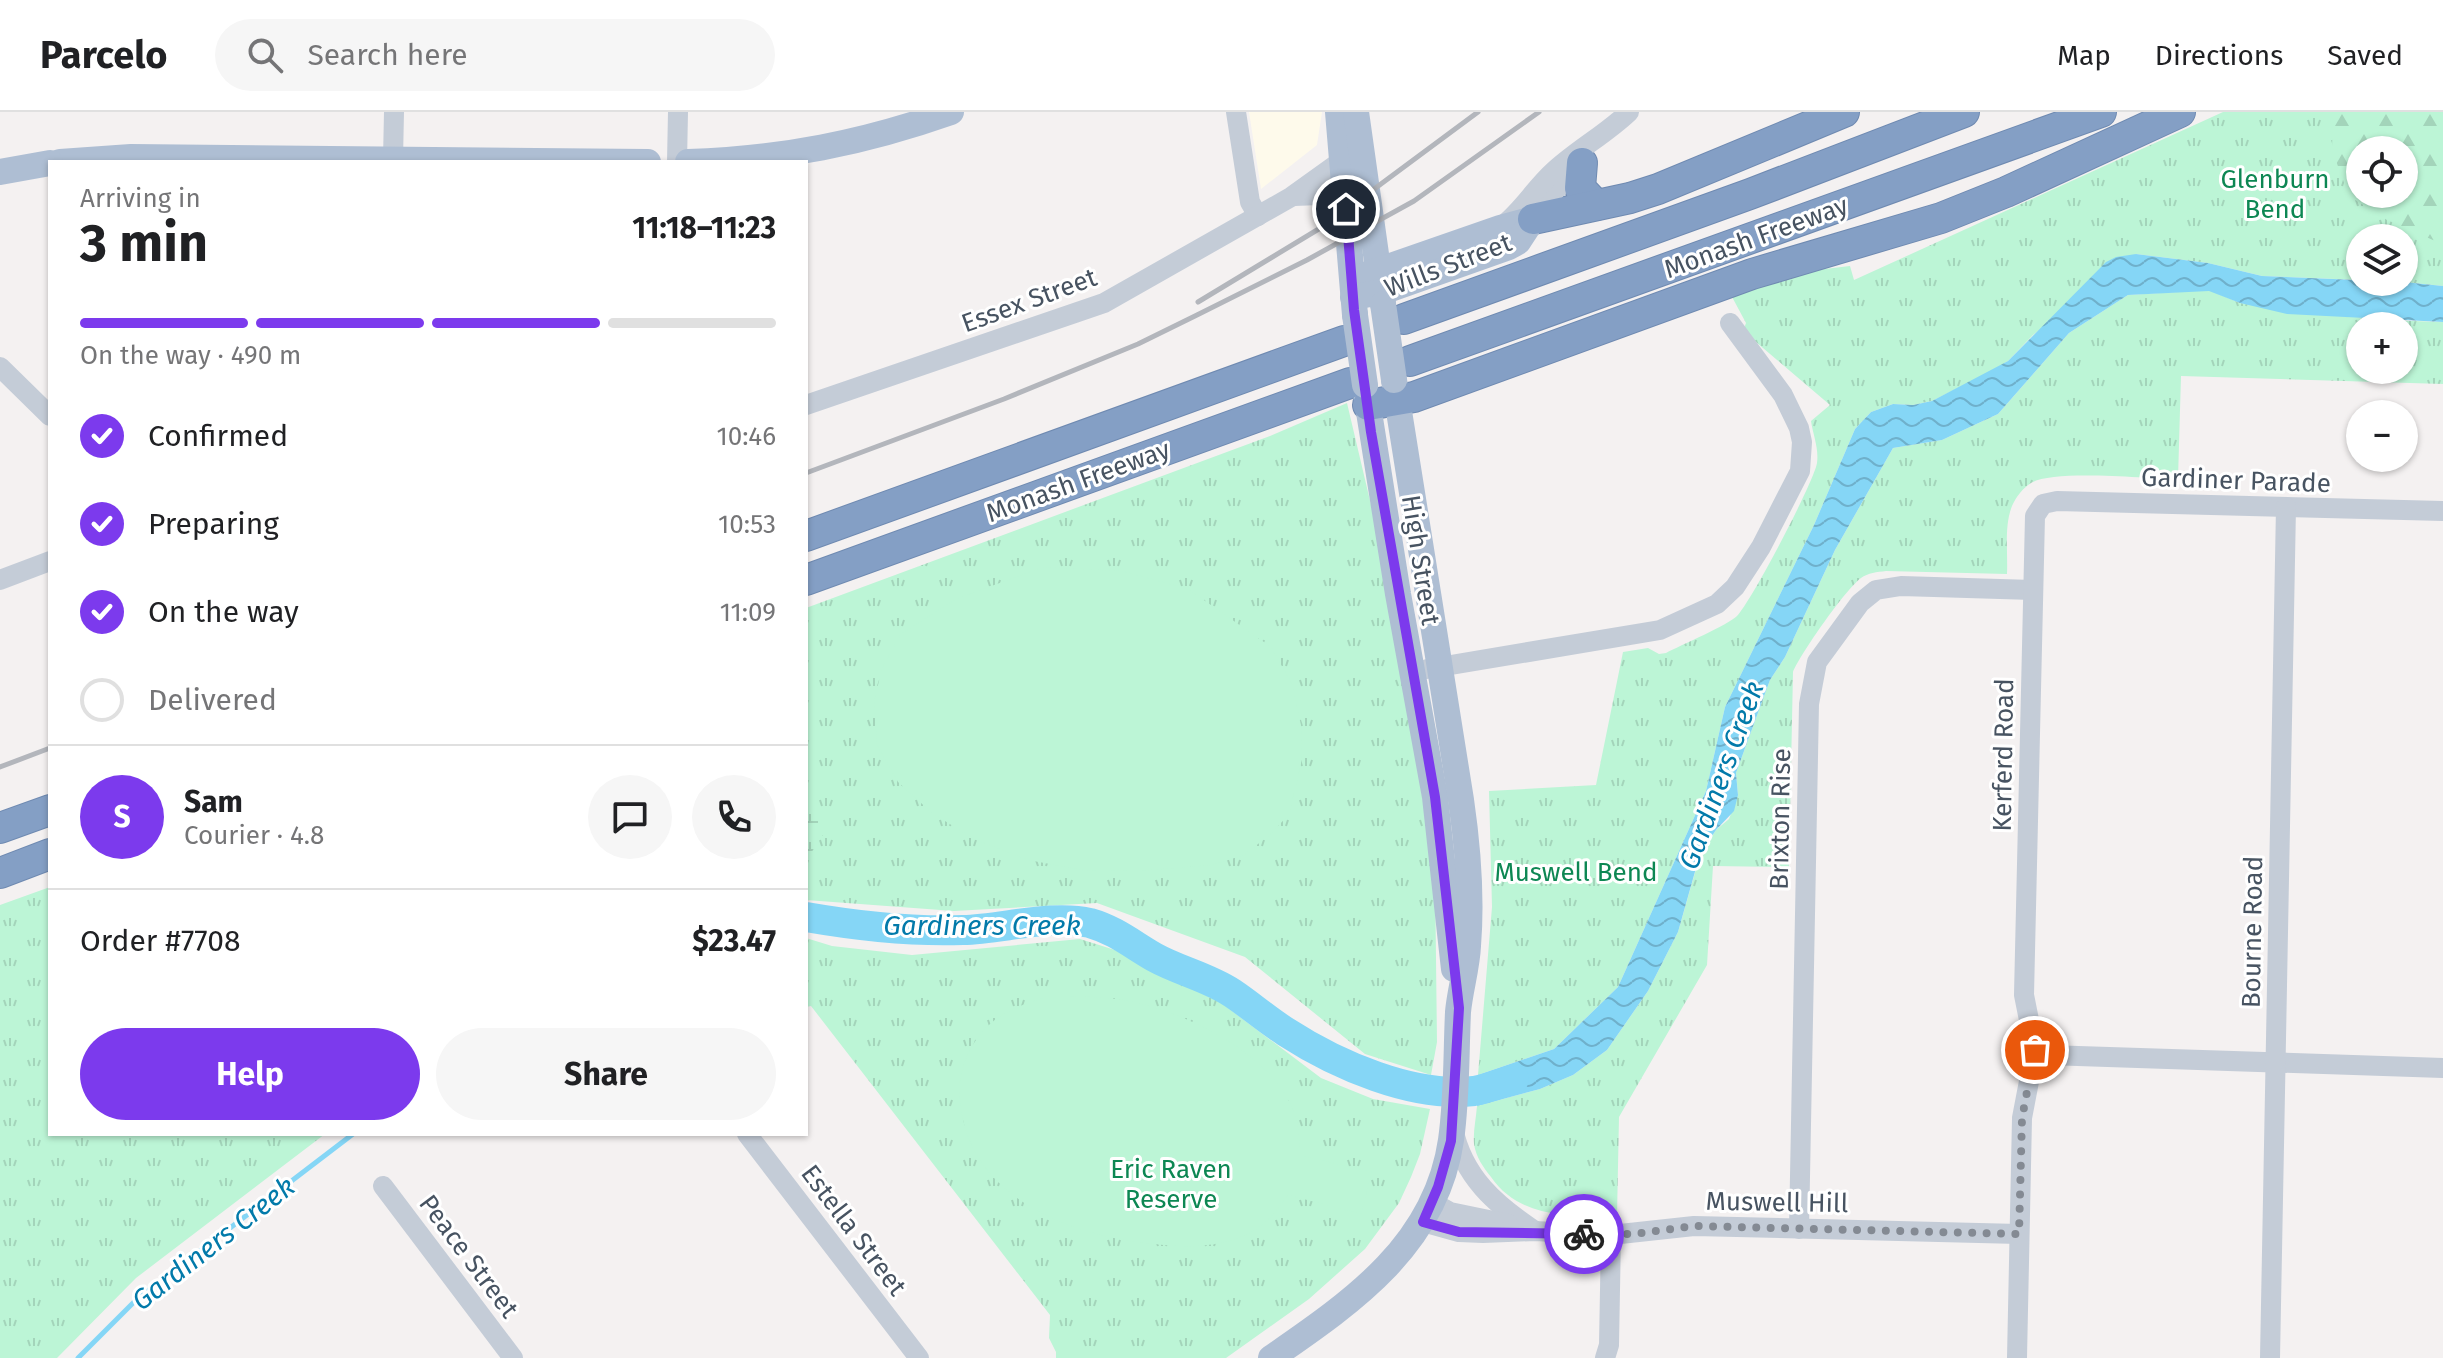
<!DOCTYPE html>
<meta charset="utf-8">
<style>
body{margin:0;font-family:"Fira Sans",sans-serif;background:#f6f6f6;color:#202124;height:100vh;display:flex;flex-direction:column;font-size:30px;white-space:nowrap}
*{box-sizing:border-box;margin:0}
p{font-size:26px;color:#757577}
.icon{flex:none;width:44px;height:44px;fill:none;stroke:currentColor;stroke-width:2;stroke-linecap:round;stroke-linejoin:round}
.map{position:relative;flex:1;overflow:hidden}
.panel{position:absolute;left:48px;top:48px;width:760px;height:976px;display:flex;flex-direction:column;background:#fff;border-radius:0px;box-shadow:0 2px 6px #0004}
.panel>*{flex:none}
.controls{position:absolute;left:2346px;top:24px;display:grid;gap:16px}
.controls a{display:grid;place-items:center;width:72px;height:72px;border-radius:50%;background:#fff;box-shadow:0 2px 6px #0004;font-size:40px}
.pin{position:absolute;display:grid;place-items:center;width:68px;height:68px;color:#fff;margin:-34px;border:4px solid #fff;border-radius:50%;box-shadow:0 2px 8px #0007}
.courier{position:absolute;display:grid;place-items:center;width:80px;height:80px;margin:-40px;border:6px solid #7c3aed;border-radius:50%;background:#fff;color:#222;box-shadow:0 2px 10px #0007}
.head em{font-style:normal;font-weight:700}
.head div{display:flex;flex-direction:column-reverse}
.head{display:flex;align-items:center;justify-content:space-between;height:136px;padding:0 32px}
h1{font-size:52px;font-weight:700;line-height:60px}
.bar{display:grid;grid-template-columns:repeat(4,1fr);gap:12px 8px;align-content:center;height:96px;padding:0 32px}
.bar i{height:10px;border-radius:6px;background:#e0e0e0}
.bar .on{background:#7c3aed}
.bar p{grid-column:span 4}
.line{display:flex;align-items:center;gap:20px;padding:0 32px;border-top:2px solid #e0e0e0}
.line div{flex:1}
.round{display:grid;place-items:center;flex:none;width:84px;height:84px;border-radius:42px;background:#f6f6f6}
ol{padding:0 32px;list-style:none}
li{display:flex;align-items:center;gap:24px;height:88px}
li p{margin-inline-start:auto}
li .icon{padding:8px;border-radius:50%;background:#7c3aed;color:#fff;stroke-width:4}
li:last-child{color:#757577}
li i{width:44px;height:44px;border:4px solid #e0e0e0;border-radius:50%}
.primary-button{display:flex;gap:16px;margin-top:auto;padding:16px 32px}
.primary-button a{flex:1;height:92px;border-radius:48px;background:#7c3aed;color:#fff;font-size:32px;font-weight:700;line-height:92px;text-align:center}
.primary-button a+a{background:#f6f6f6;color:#202124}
header{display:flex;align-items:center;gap:48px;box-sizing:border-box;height:112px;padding:0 40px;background:#fff;border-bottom:2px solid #e0e0e0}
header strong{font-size:38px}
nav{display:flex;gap:44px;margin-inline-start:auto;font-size:28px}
.search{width:560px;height:72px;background:#f6f6f6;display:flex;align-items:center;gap:20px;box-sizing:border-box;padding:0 28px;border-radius:44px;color:#757577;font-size:30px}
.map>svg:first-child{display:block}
.commercial{fill:#fefaeb}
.grass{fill:url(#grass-tufts);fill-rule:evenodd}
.forest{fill:url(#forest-firs);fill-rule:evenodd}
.wetland{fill:url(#wetland-marsh)}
.pitch{fill:#bcf5d6}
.water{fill:url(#water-waves)}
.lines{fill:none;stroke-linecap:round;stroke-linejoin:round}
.stream{stroke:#85d6f6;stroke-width:5}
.river{stroke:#85d6f6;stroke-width:30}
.highway-casing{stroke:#6f8ab1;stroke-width:32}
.minor{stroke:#c4ccd7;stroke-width:20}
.major{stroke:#aebed3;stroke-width:26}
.highway{stroke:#849fc5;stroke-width:30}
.rail{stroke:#b3b6bc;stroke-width:5}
.major-bridge{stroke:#aebed3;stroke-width:26}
.done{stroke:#848a93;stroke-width:8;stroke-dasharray:0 14.4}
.route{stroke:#7c3aed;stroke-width:10}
.labels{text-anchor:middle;stroke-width:6;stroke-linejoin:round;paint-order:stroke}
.park-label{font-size:26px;fill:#0d8753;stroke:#fff}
.street-label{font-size:26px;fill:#475361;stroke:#fff}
.water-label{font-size:28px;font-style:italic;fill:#027aaa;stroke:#fff}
</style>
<header>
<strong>Parcelo</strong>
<div class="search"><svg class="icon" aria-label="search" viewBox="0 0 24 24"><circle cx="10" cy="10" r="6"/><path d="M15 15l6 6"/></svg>Search here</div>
<nav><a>Map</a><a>Directions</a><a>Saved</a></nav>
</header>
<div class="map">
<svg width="2443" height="1246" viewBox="0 0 2443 1246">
<defs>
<pattern id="grass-tufts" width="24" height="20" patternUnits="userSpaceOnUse" patternTransform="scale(2)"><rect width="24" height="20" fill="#bcf5d6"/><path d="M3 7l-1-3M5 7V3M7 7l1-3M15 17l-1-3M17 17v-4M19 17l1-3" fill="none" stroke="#a3d4ba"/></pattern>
<pattern id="forest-firs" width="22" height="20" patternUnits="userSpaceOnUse" patternTransform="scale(2)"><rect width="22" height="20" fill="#bcf5d6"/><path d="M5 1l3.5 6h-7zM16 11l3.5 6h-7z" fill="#a3d4ba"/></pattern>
<pattern id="wetland-marsh" width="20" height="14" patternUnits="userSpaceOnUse" patternTransform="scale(2)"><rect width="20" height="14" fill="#bcf5d6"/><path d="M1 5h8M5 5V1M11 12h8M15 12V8" fill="none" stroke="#a3d4ba"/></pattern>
<pattern id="water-waves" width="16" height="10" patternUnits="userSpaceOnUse" patternTransform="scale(2)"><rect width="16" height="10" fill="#85d6f6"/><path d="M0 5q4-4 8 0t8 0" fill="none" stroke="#6fb0cb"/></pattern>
</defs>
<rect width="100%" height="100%" fill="#f4f1f1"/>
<polygon class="commercial" points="1249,0 1322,0 1317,33 1261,77"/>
<g class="grass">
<path d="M 2223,0 L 2443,0 L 2443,174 L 2404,170 L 2404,126 L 2360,126 L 2360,168 L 2262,164 L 2208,151 L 2136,142 L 2033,223 L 2008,249 L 1992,259 L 1932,289 L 1913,293 L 1893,292 L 1871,300 L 1855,317 L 1814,413 L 1725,595 L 1706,679 L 1618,875 L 1554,937 L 1478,963 L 1492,795 L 1489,679 L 1596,673 L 1623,540 L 1648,536 L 1659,542 L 1666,541 C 1681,533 1728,513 1737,504 C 1751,490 1814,370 1817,351 C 1819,336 1813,323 1811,309 L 1830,293 L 1743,219 L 1746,211 L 1731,183 L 1816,158 L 1850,154 L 1854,168 ZM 2360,38 L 2404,38 L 2404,82 L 2360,82 Z"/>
<path d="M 2209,178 L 2240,191 L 2382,208 L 2443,210 L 2443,272 L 2181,264 L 2178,367 C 2147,367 2054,357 2031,371 C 2023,376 2016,385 2012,394 C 2004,414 2008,440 2007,462 L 1886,459 C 1877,460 1868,461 1861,466 C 1845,478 1801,541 1793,560 L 1789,755 L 1713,754 L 1707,853 L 1619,1005 L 1617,1104 C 1571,1104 1520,1107 1491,1065 C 1483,1055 1476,1045 1474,1032 C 1473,1019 1476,1007 1477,994 L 1540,977 L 1573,963 L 1607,938 L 1648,879 L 1678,820 L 1700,743 L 1716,718 L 1729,707 L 1738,683 L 1736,661 L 1770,568 L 1785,545 L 1835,438 L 1893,336 L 1942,328 L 1998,302 L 2069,221 L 2128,183 ZM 2360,214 L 2404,214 L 2404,258 L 2360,258 Z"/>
<polygon points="1347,291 1380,431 1435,761 1437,930 1431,963 1365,942 1245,845 1097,791 954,799 806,788 806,496 1270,324"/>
<polygon points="50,775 50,1022 325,1022 136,1166 57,1246 0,1246 0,793"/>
<polygon points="806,826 832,834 912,843 1080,827 1115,838 1220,890 1321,966 1373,987 1430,997 1420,1042 1411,1065 1399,1091 1365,1137 1309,1187 1226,1246 1056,1246 1056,1240 1049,1226 1050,1203 811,894 806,895"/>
</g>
<path class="forest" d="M 2333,0 L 2443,0 L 2443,130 L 2433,128 L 2387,108 L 2349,84 L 2332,38 ZM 2360,38 L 2404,38 L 2404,82 L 2360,82 Z"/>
<polygon class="wetland" points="806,692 829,713 806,749"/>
<g class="pitch">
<polygon points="1043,455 1122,459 1188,477 1271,535 1292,572 1302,618 1301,652 1289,702 1272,721 1244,743 1212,753 1150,758 1088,759 1028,748 974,727 932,701 898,670 877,633 874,590 882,556 901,522 956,487"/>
<path d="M 1047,885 C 1075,885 1105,883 1133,890 C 1190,902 1278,945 1296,1006 C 1300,1019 1299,1031 1299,1043 L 1372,1060 L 1361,1102 L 1288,1083 C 1279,1095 1269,1110 1255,1118 C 1223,1136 1190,1136 1155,1132 C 1077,1125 978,1090 962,1003 C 958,983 958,968 965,949 C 981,909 1008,896 1047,885 Z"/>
</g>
<polygon class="water" points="2136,142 2208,151 2262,164 2404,170 2443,174 2443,210 2287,202 2240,191 2209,179 2128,183 2069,221 1998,302 1942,328 1893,336 1835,438 1785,545 1770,568 1736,661 1738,683 1734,699 1716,718 1700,742 1678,820 1648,879 1607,938 1573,963 1540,977 1477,994 1478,963 1554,937 1618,875 1706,679 1725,595 1814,413 1855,317 1871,300 1893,292 1913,293 1932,289 2008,249 2106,150 2116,145"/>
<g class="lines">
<polyline class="stream" points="78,1246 137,1187 353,1022"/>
<path class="river" d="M 806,805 C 858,814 910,820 963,818 C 1002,817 1052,802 1090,811 C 1115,818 1133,833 1154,845 C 1179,859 1208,865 1232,881 C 1250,893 1267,908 1286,920 C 1337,953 1413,986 1474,979 C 1487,977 1501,971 1514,967"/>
<g class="highway-casing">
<g id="highway">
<polyline points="1582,51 1580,76 1596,93"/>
<polyline points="1533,107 1630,86 1658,77 1844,0"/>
<polyline points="1404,207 1750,82 1964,0"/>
<polyline points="1410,249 2101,0"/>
<polyline points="1368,293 1414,285 1752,162 1941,106 2006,80 2180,0"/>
<polyline points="806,424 1344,229"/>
<polyline points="806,468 1350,271"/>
<polyline points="0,716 50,698"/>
<polyline points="0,761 50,742"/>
</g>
</g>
<g class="minor">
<polyline points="1236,0 1250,90 1258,104"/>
<polyline points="393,47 394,0"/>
<polyline points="677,50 678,0"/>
<polyline points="1294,84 1320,83 1346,97"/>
<polyline points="1533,107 1550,84 1582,50"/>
<path d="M 1502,114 C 1522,99 1535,76 1554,59 C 1578,37 1606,22 1629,0"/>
<polyline points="0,255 50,304"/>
<polyline points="806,293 1104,191 1291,85 1344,47"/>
<polyline points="0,468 50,449"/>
<polyline points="1427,557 1660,518 1717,492 1735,475 1761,435 1800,359 1802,330 1799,316 1783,283 1730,211"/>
<polyline points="2020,942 2443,956"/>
<path d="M 1453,1016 C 1463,1065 1496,1093 1535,1119"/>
<polyline points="747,1022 919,1246"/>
<polyline points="383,1074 513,1246"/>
<polyline points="1432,1090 1450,1100 1508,1112"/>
<polyline points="1423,1110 1459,1120 1483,1121 1535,1119 1611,1123 1694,1114 2019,1122"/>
<polyline points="1799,1117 1809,592 1817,550 1860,491 1876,478 1901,474 2033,478"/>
<polyline points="1605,1246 1609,1233 1611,1123"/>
<polyline points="2017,1246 2022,1006 2035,938 2024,883 2035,404 2043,392 2057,389 2443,399"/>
<polyline points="2270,1246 2286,395"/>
</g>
<g class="major">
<polyline points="1338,0 1355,203"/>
<polyline points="1356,0 1383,192"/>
<polyline points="60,50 131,45 648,50"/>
<path d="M 688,50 C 782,47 863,31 951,0"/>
<polyline points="0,60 50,51"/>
<polyline points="1362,164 1500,116 1533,107"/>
<polyline points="1353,185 1382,180 1509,135 1518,130 1533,107"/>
<polyline points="1365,275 1398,482 1435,685 1454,857"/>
<path d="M 1271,1246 C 1352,1190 1436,1133 1451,1028 C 1457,986 1456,943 1458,900 C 1460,878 1467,856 1468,834 C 1472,785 1468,736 1461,688 L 1394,268"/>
</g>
<use href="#highway" class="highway"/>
<g class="rail">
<polyline points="1198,190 1327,112 1478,0"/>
<polyline points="806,361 1004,287 1138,232 1197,203 1307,148 1414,89 1539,0"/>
<polyline points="0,655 50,636"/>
</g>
<g class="major-bridge">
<polyline points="1383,192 1394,268"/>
<polyline points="1355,203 1365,273"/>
</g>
</g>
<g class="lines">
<polyline class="done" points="1584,1122 1633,1122 1694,1114 2019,1122 2022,1006 2035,938"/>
<polyline class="route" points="1346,97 1354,198 1371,320 1435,685 1459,896 1451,1029 1438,1075 1423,1110 1459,1120 1584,1122"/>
</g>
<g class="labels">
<g class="park-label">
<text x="2275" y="76">Glenburn<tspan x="2275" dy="30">Bend</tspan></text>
<text x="1576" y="769">Muswell Bend</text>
<text x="1171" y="1066">Eric Raven<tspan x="1171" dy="30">Reserve</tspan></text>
</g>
<g class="street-label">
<text transform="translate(1756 125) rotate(-20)" y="9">Monash Freeway</text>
<text transform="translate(1448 153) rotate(-21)" y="9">Wills Street</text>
<text transform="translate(1029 188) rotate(-20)" y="9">Essex Street</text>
<text transform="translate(2236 368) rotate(2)" y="9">Gardiner Parade</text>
<text transform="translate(1078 369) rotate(-20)" y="9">Monash Freeway</text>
<text transform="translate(1421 448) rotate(81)" y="9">High Street</text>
<text transform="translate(2003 643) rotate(-89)" y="9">Kerferd Road</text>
<text transform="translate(1780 707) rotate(-89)" y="9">Brixton Rise</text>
<text transform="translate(2252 820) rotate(-89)" y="9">Bourne Road</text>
<text transform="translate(1777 1090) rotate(1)" y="9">Muswell Hill</text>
<text transform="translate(854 1118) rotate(53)" y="9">Estella Street</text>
<text transform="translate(469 1144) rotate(53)" y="9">Peace Street</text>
</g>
<g class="water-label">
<text transform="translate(1721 663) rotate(-70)" y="10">Gardiners Creek</text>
<text x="982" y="823">Gardiners Creek</text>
<text transform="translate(213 1131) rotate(-38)" y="10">Gardiners Creek</text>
</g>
</g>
</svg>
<div class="controls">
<a><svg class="icon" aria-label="locate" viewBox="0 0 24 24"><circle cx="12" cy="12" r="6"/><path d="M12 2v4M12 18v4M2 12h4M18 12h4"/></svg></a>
<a><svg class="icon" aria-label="layers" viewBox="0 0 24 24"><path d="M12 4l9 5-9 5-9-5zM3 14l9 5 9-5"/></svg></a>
<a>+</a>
<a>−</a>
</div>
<div class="pin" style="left:2035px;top:938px;background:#ea580c"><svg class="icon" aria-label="bag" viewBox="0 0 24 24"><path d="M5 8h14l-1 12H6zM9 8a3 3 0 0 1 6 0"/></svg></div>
<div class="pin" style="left:1346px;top:97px;background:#1f2937"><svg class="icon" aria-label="home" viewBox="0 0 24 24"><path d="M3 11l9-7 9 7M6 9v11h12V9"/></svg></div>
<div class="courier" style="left:1584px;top:1122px"><svg class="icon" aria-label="bike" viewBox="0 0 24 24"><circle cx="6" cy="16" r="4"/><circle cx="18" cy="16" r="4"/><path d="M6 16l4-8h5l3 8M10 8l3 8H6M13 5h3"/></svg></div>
<section class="panel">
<div class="head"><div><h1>3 min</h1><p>Arriving in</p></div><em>11:18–11:23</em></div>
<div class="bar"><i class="on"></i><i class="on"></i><i class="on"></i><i></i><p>On the way · 490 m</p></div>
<ol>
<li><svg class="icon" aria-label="check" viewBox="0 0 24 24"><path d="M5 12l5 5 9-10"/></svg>Confirmed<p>10:46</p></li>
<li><svg class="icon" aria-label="check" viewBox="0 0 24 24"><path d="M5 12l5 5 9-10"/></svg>Preparing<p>10:53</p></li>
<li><svg class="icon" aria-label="check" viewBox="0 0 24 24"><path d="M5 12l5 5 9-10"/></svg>On the way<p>11:09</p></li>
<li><i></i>Delivered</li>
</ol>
<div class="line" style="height:144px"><b class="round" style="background:#7c3aed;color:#fff">S</b><div><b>Sam</b><p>Courier · 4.8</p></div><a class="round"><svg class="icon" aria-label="chat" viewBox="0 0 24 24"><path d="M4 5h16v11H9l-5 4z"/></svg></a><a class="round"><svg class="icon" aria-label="phone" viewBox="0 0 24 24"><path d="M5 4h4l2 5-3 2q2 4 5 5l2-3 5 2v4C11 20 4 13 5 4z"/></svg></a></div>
<div class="line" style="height:104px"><div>Order #7708</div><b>$23.47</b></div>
<div class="primary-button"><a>Help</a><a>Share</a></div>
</section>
</div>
